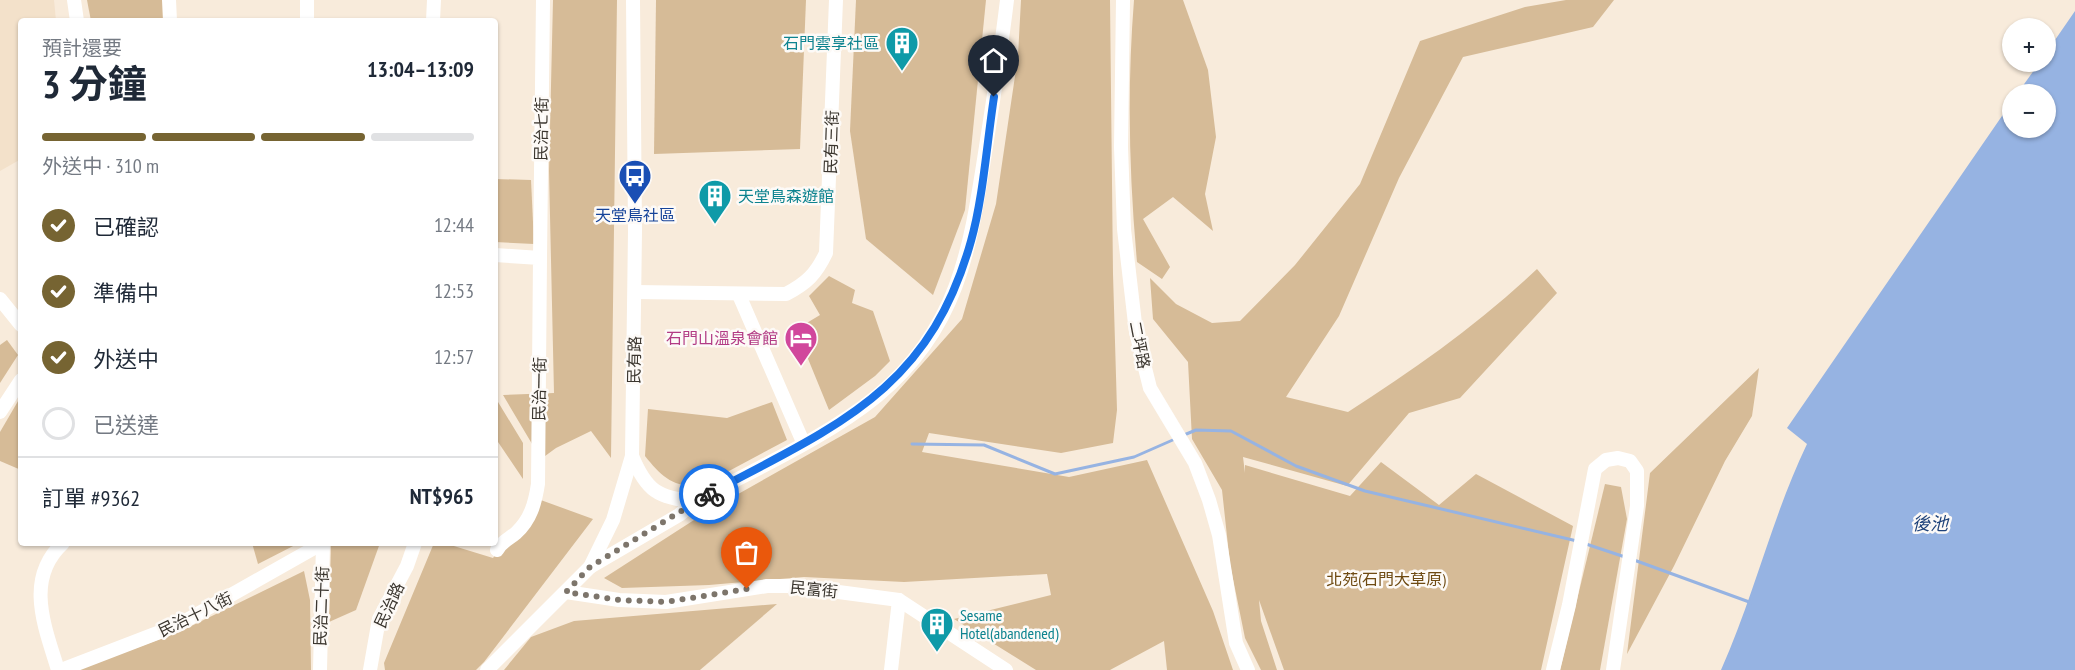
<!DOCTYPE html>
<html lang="zh-TW">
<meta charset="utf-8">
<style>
body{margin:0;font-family:"PT Sans Narrow","Noto Sans TC",sans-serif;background:#f2f2f3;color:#1f2937;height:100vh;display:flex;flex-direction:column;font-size:22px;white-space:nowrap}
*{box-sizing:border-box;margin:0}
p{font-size:20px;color:#747a83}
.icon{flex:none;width:33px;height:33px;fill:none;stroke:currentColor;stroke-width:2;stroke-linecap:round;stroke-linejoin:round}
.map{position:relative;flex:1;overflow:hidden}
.panel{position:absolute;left:18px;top:18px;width:480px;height:528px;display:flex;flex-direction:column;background:#fff;border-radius:6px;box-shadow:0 2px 4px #0004}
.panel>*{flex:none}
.controls{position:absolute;left:2002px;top:18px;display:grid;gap:12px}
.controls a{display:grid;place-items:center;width:54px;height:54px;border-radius:50%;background:#fff;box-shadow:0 2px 4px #0004;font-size:30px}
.pin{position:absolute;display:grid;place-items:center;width:51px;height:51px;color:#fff;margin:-62px -26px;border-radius:50% 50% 50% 0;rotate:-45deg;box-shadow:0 0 6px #0007}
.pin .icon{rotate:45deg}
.courier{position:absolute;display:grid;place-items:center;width:60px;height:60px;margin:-30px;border:4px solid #1a73e8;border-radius:50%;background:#fff;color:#222;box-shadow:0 2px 8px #0007}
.summary em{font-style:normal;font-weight:700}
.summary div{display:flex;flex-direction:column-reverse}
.summary{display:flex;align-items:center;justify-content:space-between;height:102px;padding:0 24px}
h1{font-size:39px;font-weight:700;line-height:45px}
.bar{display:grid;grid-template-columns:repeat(4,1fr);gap:9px 6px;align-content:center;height:72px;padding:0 24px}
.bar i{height:8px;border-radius:4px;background:#e0e1e3}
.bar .active{background:#766432}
.bar p{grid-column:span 4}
.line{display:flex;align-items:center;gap:15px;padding:0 24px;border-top:2px solid #e0e1e3}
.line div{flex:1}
ol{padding:0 24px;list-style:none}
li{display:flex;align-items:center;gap:18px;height:66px}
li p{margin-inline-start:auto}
li .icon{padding:6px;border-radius:50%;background:#766432;color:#fff;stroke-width:4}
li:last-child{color:#747a83}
li i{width:33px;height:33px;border:3px solid #e0e1e3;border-radius:50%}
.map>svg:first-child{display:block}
.built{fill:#f3e1ca}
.green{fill:#d6bb97}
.water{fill:#96b3e2}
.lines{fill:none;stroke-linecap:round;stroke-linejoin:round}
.stream{stroke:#96b3e2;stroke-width:3}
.minor{stroke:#fff;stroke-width:14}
.done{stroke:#7d756b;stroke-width:6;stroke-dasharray:0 10.8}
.route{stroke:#1a73e8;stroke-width:8}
.labels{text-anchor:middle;stroke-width:5;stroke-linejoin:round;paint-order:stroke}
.culture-label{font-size:16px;fill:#0d838f;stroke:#fdfaf7;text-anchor:start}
.street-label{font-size:16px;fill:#3b362f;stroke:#fdfaf7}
.transit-label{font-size:16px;fill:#164399;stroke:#fdfaf7}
.hotel-label{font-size:16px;fill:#b23c85;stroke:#fdfaf7;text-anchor:end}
.park-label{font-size:16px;fill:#6e4a12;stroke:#fdfaf7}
.water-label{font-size:18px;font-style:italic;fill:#1e427a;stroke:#fdfaf7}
</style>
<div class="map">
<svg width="2075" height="670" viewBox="0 0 2075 670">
<rect width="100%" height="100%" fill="#f8ebdb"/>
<polygon class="built" points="0,0 54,0 56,21 21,21 21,159 0,171"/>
<g class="green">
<polygon points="87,0 164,0 165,21 91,21"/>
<polygon points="553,0 617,0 611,458 591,431 556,448 541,459 503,395 554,393 549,171"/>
<polygon points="656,0 806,0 800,149 654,154"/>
<polygon points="856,0 986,0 965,210 933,295 866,239 850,131"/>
<polygon points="1021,0 1110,0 1113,274 1117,410 1113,443 1061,453 929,433 922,452 1069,477 1147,460 1213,611 1233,670 1167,670 1164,641 1110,670 1036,670 954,619 1051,595 1047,574 904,582 804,577 709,585 622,588 604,578 708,511 875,417 962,319 996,204 1018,56"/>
<path d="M 1134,0 L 1183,0 L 1208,70 L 1216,137 L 1205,194 L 1213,231 L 1173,197 L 1143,219 L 1170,267 L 1162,279 L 1137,262 C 1129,174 1127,88 1134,0 Z"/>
<path d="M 1566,0 L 1614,0 L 1593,27 L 1463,57 L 1399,178 L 1339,316 L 1286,397 L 1348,412 C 1415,369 1479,324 1537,269 L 1557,293 L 1460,398 L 1409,413 L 1347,486 L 1243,457 L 1245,473 L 1245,465 L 1350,496 L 1381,462 L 1439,505 L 1476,474 L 1573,526 L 1541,670 L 1284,670 L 1259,600 L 1261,621 L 1277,670 L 1261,670 L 1245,638 L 1230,564 L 1222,490 L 1192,439 L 1188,362 L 1153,319 L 1150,278 L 1176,304 L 1212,323 L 1240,321 L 1295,265 L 1360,184 L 1420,41 L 1525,7 Z"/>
<polygon points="495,179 531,180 534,244 495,242"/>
<polygon points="829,276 855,290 852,303 873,311 890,361 875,376 829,410 804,349 808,346 800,327 820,315 809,296"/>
<polygon points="7,340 18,355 0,383 0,345"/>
<polygon points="1759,368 1752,416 1725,461 1674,566 1627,654 1650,473"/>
<polygon points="21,396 21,470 0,461 0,432"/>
<polygon points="495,397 523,443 523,479 498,442 495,443"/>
<path d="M 772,402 L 787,440 L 701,486 C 673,488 661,476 645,456 L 648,409 L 727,418 Z"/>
<polygon points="1605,484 1621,487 1627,519 1600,670 1560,670"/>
<polygon points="538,499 593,519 484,662 476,670 385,670 384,663 434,543 444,543 493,558"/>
<polygon points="252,543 299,543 258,564"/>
<polygon points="331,543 380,543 356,610 329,622"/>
<polygon points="304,571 310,600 311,670 77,670 179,632"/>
<polygon points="777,604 700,670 504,670 531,637 574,621"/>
</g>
<path class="water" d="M 2075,11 L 2075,670 L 1721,670 C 1754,596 1772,517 1807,444 L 1787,428 L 2013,100 L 2013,128 L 2046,128 L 2046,94 L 2017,94 L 2040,62 L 2046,62 L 2046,53 Z"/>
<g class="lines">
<g class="stream">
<polyline points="1184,435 1196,430 1231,431 1296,466 1365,491 1577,541"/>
<polyline points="912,444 984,445 1055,474 1134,457 1175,439"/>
<polyline points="1586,544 1625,557"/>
<polyline points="1634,560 1752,603"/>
</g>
<g class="minor">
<polyline points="74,0 77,21"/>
<polyline points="169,0 170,21"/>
<polyline points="1123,0 1121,147 1124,229 1136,332 1150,388 1195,463 1209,500 1219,535 1236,643 1248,670"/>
<polyline points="307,21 307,0"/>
<polyline points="433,21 434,0"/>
<path d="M 495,255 L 540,258 L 538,484 C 535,503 531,519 516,533 C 509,539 502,541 497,550"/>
<polyline points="540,258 543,0"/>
<path d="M 635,292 L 786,294 C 807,283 816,274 826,253 L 836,0"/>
<polyline points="739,295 803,442"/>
<polyline points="0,299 21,325"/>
<polyline points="0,412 21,380"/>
<path d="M 632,456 C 646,490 658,499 696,501"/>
<path d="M 590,567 L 679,515 L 696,501 C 753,470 827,437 877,396 C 958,329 970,250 985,153 C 993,102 1001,51 1007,0"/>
<polyline points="566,592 619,600 666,602 767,586 793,586 899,600 1006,670"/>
<path d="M 58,670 C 45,627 24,579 63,543"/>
<polyline points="61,670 178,625 323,543"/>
<polyline points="320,670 323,543"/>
<polyline points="370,670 379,619 407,566 415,543"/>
<polyline points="487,670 590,567 613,520 632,456 635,231 633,0"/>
<polyline points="891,670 899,600"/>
<polyline points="1553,670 1569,605 1595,469 1606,460 1618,458 1630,461 1637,471 1637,506 1613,670"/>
</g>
</g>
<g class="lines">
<polyline class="done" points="709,494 590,567 566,592 619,600 666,602 747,589"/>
<path class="route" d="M 709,494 C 836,426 929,391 971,241 C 983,199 987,142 994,97"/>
</g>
<defs>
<g id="building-pin" transform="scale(1.725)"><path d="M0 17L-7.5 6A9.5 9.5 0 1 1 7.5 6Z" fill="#0f9aa8" stroke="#fdfaf7"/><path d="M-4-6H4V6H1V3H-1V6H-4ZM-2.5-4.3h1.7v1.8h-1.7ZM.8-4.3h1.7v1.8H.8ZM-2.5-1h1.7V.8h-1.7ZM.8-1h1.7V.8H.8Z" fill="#fff"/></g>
<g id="bus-pin" transform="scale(1.725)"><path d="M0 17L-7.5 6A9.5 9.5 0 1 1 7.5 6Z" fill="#1a4fb4" stroke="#fdfaf7"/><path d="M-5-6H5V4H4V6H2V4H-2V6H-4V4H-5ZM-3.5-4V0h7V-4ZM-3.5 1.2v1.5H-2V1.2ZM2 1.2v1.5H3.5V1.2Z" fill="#fff"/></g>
<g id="hotel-pin" transform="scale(1.725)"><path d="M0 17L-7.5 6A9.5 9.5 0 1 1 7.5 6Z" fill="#d1479c" stroke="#fdfaf7"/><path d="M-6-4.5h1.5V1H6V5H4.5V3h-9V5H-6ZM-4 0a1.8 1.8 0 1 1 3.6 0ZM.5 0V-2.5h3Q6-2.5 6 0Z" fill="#fff"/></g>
</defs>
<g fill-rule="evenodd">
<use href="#building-pin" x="902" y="43"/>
<use href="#bus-pin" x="635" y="176"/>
<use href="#building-pin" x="715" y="196"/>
<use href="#hotel-pin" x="801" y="338"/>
<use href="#building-pin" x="937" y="624"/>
</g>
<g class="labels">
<g class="culture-label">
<text x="879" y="49" text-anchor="end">石門雲享社區</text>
<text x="738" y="202">天堂鳥森遊館</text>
<text x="960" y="621">Sesame<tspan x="960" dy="18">Hotel(abandened)</tspan></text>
</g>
<g class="street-label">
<text transform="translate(541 129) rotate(-89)" y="6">民治七街</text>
<text transform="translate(831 142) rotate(-88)" y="6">民有三街</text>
<text transform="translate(1140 345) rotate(79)" y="6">二坪路</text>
<text transform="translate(634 360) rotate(-89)" y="6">民有路</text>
<text transform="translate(539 389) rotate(-89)" y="6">民治一街</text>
<text transform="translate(814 589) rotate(6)" y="6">民富街</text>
<text transform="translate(389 605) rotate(-65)" y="6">民治路</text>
<text transform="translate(321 606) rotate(-88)" y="6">民治二十街</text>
<text transform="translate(195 614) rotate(-26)" y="6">民治十八街</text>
</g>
<g class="transit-label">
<text x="635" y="221">天堂鳥社區</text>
</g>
<g class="hotel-label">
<text x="778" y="344">石門山溫泉會館</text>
</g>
<g class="park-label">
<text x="1386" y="585">北苑(石門大草原)</text>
</g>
<g class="water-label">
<text x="1930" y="530">後池</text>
</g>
</g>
</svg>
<div class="controls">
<a>+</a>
<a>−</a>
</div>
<div class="pin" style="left:747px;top:589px;background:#ea580c"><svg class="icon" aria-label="bag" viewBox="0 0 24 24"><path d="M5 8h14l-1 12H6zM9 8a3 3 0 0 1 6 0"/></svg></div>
<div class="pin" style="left:994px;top:97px;background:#1f2937"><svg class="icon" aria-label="home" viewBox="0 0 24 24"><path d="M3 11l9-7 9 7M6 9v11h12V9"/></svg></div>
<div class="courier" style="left:709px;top:494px"><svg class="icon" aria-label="bike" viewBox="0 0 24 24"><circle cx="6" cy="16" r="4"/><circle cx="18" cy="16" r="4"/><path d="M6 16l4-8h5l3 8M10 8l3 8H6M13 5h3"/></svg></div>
<section class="panel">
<div class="summary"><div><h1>3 分鐘</h1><p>預計還要</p></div><em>13:04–13:09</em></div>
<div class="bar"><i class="active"></i><i class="active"></i><i class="active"></i><i></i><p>外送中 · 310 m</p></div>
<ol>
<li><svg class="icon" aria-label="check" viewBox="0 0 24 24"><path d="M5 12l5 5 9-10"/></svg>已確認<p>12:44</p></li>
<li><svg class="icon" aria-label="check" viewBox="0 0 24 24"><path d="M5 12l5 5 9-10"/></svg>準備中<p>12:53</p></li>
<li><svg class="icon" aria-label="check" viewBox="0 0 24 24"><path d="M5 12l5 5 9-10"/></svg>外送中<p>12:57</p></li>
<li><i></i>已送達</li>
</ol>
<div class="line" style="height:78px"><div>訂單 #9362</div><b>NT$965</b></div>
</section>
</div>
